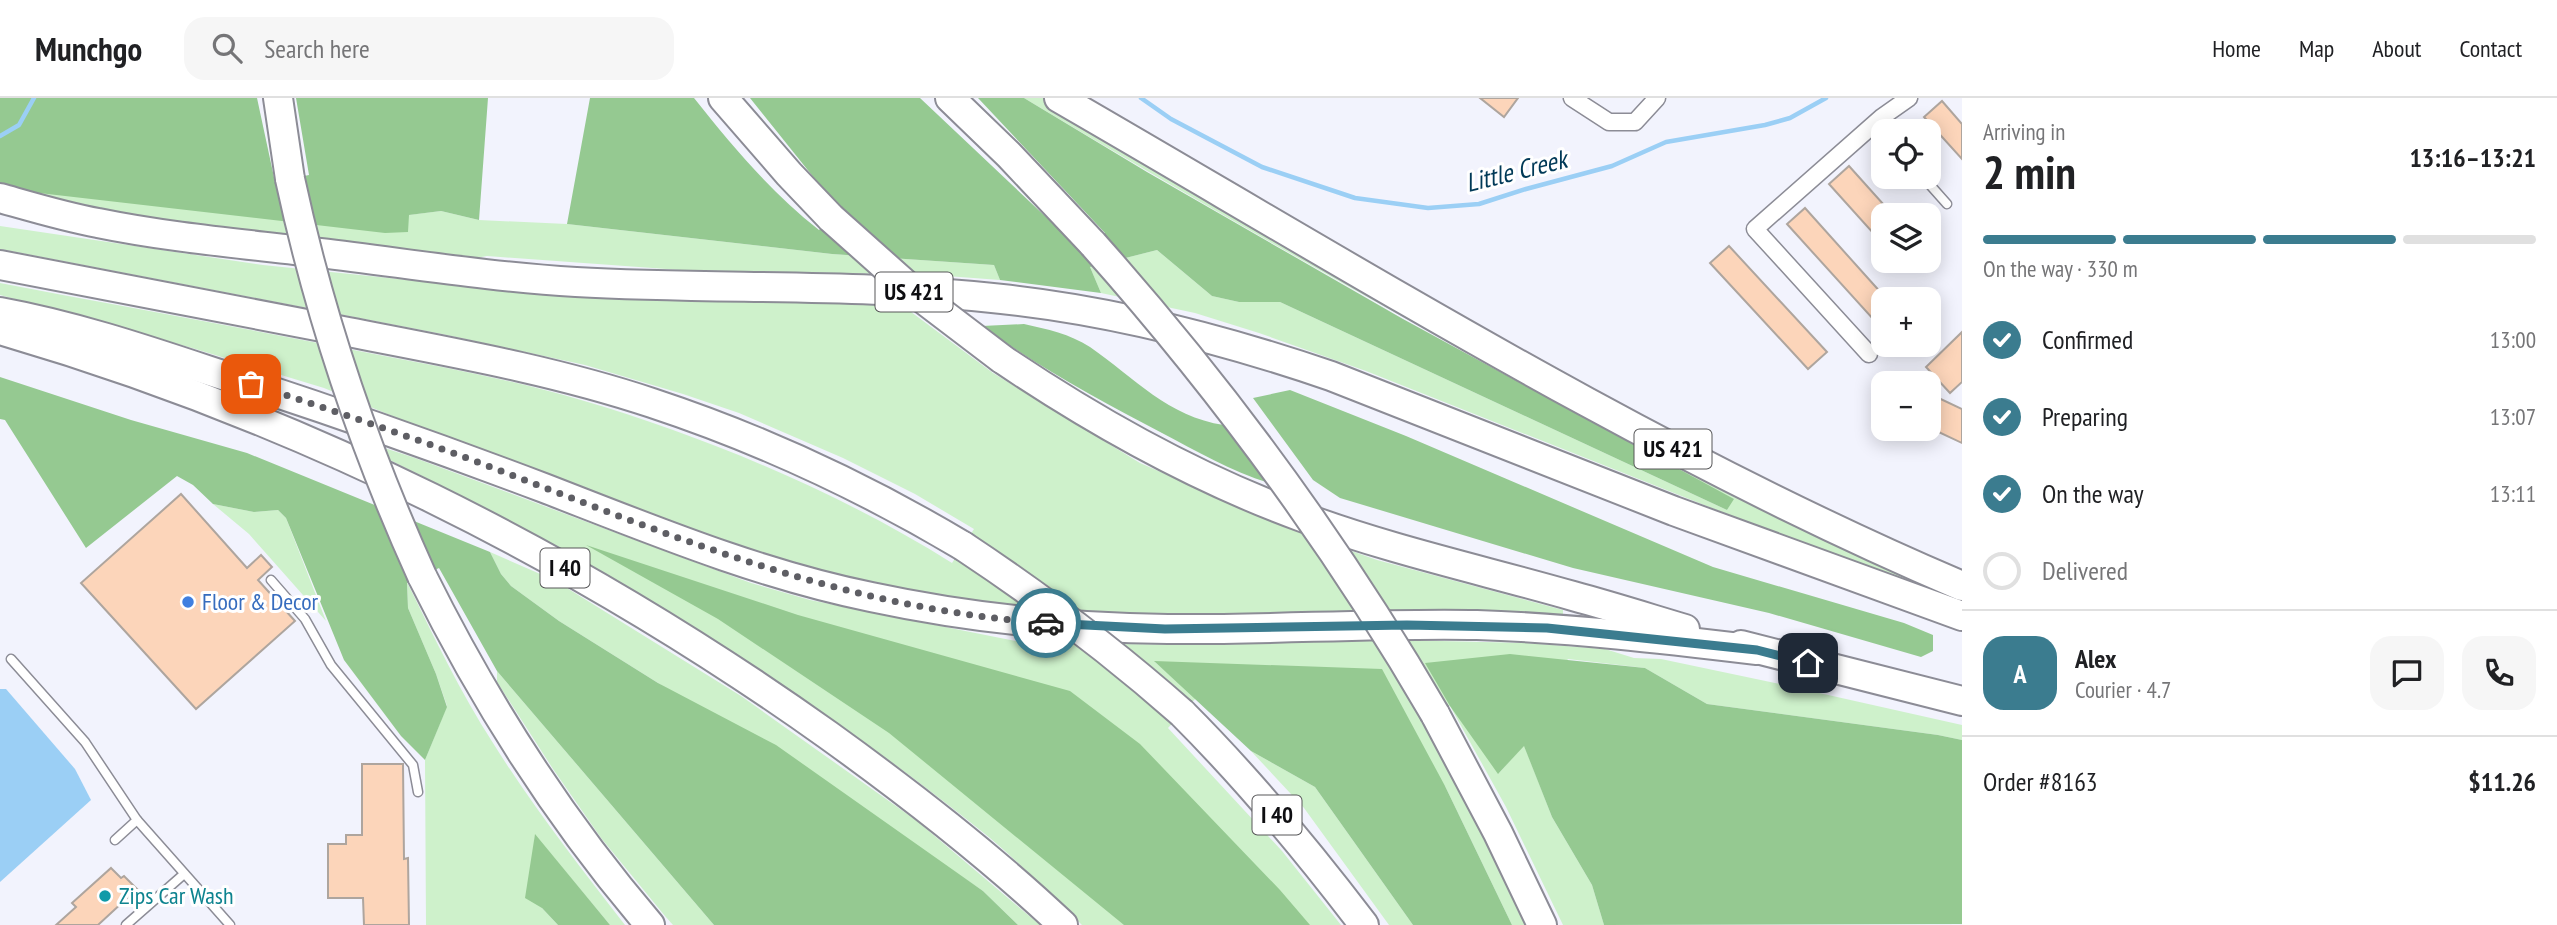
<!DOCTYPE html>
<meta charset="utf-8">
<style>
body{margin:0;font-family:"PT Sans Narrow",sans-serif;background:#f6f6f6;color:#202124;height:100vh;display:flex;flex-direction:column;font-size:26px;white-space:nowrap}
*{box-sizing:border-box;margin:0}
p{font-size:23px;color:#757577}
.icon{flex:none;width:38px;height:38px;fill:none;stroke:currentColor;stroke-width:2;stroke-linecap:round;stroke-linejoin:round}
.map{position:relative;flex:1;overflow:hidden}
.details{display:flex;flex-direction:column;background:#fff;width:595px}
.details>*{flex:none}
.tools{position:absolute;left:1871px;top:21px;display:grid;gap:14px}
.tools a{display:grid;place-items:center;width:70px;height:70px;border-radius:14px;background:#fff;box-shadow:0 4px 18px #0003;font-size:35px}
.pin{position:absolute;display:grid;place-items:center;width:60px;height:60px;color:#fff;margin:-30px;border-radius:14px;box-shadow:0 4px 10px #0006}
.courier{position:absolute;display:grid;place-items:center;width:70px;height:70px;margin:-35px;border:5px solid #3b7c8f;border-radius:50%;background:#fff;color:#222;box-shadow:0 2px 9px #0007}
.summary em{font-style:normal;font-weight:700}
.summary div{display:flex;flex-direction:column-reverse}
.summary{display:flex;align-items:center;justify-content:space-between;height:119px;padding:0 21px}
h1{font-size:46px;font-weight:700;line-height:52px}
.bar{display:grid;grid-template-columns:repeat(4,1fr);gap:10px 7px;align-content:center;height:84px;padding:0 21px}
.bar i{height:9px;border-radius:5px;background:#e0e0e0}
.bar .active{background:#3b7c8f}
.bar p{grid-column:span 4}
.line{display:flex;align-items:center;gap:18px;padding:0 21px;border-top:2px solid #e0e0e0}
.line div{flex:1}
.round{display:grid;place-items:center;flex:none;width:74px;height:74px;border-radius:21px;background:#f6f6f6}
ol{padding:0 21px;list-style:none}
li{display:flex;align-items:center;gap:21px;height:77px}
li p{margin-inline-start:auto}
li .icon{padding:7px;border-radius:50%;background:#3b7c8f;color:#fff;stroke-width:4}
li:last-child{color:#757577}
li i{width:38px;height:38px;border:4px solid #e0e0e0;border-radius:50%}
header{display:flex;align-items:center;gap:42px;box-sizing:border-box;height:98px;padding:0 35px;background:#fff;border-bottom:2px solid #e0e0e0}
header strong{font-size:33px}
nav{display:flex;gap:38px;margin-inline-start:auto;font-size:24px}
.search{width:490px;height:63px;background:#f6f6f6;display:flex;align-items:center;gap:18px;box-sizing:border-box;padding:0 24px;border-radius:21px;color:#757577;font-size:26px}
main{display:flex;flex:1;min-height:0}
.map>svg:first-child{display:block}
.green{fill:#cef1cb}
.forest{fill:#95c991}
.water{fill:#9bcff5}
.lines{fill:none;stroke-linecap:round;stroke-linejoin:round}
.stream{stroke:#9bcff5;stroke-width:4.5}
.building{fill:#fcd5ba;stroke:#aea59e;stroke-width:2}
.lane-casing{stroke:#8c8c96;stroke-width:11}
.street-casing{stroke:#8c8c96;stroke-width:19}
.highway-casing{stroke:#8c8c96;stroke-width:32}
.lane{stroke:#fff;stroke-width:8}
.street{stroke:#fff;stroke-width:16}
.highway{stroke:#fff;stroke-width:28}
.highway-bridge-casing{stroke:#8c8c96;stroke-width:32;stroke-linecap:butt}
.highway-bridge{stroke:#fff;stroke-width:28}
.done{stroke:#5e5e64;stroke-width:7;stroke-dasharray:0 12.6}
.route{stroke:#3b7c8f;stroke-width:9}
.shop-dot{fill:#3f7fe0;stroke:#fff;stroke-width:2.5}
.culture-dot{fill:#0f9aa8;stroke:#fff;stroke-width:2.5}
.labels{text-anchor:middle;stroke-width:6;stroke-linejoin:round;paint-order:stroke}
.shield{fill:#fff;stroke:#565658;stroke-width:2}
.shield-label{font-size:23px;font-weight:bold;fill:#0e0e11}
.shop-label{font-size:24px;fill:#366cbe;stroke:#fff;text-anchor:start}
.culture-label{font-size:24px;fill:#0d838f;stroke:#fff;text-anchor:start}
.water-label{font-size:26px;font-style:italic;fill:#003957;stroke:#fff}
</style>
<header>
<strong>Munchgo</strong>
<div class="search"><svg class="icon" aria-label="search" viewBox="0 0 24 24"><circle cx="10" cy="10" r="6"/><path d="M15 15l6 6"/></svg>Search here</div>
<nav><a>Home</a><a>Map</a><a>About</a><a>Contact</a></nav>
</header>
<main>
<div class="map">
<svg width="1962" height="827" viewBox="0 0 1962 827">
<rect width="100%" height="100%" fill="#f2f3fd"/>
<g class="green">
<path d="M 1024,0 L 1043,0 L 1742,397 L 1932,487 L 1933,492 L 1747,424 L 1366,273 L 1259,235 L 1195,215 L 1101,195 L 1090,169 L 1157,152 L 1212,198 L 1239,204 L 1280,204 L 1727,412 L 1733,401 C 1495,271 1257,140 1024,0 Z"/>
<polygon points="13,92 408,117 441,113 479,122 567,126 832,156 994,167 1000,182 933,177 680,172 487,158 470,161 208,128 41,103"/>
<path d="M 0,128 L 263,167 L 486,190 L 729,201 L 899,205 L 993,275 L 1140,365 L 1301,435 L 1377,462 L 1563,512 L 1563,520 L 1158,520 L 1019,513 L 885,492 L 716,444 L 424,331 L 324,290 L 192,250 L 0,197 L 0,185 C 125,209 250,231 374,256 C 443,269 513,282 581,302 C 707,339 841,395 952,465 L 974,431 L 915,396 L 843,360 L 739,315 L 683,296 L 585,267 L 442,236 L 0,151 Z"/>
<path d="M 348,338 L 415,360 L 751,485 L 810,502 L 1026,545 L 1209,547 L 1331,543 L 1441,543 L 1526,545 L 1605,551 L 1634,560 L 1661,561 L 1775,585 L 1962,627 L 1962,642 L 1938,637 L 1707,606 L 1645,570 L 1568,561 L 1499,675 L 1524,647 L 1552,719 L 1592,787 L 1604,827 L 1563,827 L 1506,709 L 1450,608 L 1424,622 L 1530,827 L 1512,827 L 1445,688 L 1155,564 L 1196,600 L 1168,630 L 1282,753 L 1341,827 L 1082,827 C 1052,798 1022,767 990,740 C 794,582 575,451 349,342 Z"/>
<polygon points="213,406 254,414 278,412 286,420 326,523 249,436"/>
<polygon points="490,454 554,482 741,598 917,723 1040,827 1018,827 983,793 890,730 559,523 511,488 501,476"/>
<path d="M 407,484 C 434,539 460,594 493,645 C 533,709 579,768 625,827 L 610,827 L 535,737 L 533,756 L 542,810 L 558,827 L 426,827 L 425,662 L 447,608 L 436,576 L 408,510 Z"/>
<polygon points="497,573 714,827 673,827 665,818 601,740 553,671 497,584"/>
<polygon points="1251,653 1315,689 1413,827 1389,827 1304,710"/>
</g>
<g class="forest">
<polygon points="0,0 257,0 275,84 309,77 296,0 488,0 479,122 441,113 409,117 408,134 385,135 13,92 0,89"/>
<path d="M 590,0 L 694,0 C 733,49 769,92 819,132 L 839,111 L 750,0 L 920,0 L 1084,155 L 1105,135 L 978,0 L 1024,0 L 1147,74 L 1403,221 L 1734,401 L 1727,412 L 1280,204 L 1239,204 L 1212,198 L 1157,152 L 1090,169 L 1101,195 L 1000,182 L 994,167 L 832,156 L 567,126 Z"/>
<path d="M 1024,226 C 1047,231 1070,236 1090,249 C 1135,280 1168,319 1224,327 L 1269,385 C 1231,373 1196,353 1162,335 C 1101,303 1038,269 982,228 Z"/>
<polygon points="0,279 131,322 247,355 490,454 501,476 511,488 559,523 658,585 776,647 983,793 1018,827 714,827 497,573 439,470 407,485 408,510 436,576 447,609 425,662 401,638 344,562 286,420 278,412 254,414 213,406 193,387 177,378 86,450 5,322 0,321"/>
<polygon points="1290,292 1406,338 1713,469 1904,525 1933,537 1933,553 1921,559 1769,515 1573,470 1340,400 1313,382 1253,300"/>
<polygon points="586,447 798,517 1070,593 1140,646 1280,792 1310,827 1124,827 889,635 718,521"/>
<polygon points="1510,556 1645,570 1707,606 1938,637 1962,642 1962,826 1604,827 1592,787 1552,719 1524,648 1498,676 1450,608 1425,565"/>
<polygon points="1154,563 1382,571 1445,688 1512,827 1413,827 1315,689 1251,653"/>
<polygon points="535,736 610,827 558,827 542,810 525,800"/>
</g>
<polygon class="water" points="0,591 6,591 75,671 91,702 0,784"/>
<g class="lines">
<g class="stream">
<polyline points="1141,0 1171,21 1262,69 1355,100 1428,110 1479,106 1526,91 1612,68 1666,44 1765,27 1790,20 1826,0"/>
<polyline points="0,38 19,27 34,0"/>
</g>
</g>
<g class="building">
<polygon points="1480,0 1518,0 1504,19"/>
<polygon points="1942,3 1962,26 1962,61 1924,19"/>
<polygon points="1849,68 1893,117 1883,117 1883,146 1829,86"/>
<polygon points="1805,110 1883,197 1883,232 1787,126"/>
<polygon points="1729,148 1827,254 1808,271 1710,165"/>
<polygon points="1962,234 1962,284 1950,295 1926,269"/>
<polygon points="1928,295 1962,311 1962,345 1928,329"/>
<polygon points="181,396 247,470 261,457 272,469 258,482 295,523 196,611 81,485"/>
<polygon points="362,666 403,666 404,761 408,760 409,827 364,827 363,800 328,800 328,746 346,746 346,737 362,737"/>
<polygon points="111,770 121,780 124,778 137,791 98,827 56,827 76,809 72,805"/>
</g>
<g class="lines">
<g class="lane-casing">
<g id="lane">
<polyline points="1923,79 1947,106"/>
<polyline points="271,482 305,521 331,567 413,667 418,694"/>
<polyline points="11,561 85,644 137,722 230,827"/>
<polyline points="115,742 137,722"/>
<polyline points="126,827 184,776"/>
</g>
</g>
<g class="street-casing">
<g id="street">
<polyline points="1572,0 1609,24 1635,24 1657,0"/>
<polyline points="1869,256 1755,131 1882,19 1909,0"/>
</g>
</g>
<g class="highway-casing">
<g id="highway">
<polyline points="278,0 290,81"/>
<polyline points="723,0 789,76 831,120"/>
<polyline points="950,0 1009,57 1093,146"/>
<path d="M 1059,0 C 1355,171 1647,354 1962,488"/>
<path d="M 0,100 C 32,109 65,119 98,125 C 171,140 246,146 320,155 C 405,165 490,179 576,184 C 718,192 861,185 1002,201 C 1115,213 1223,241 1331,278 L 1674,413 L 1962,518"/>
<path d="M 0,167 C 116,189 232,212 348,234 C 450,254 553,272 652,305 C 761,341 864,389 963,448"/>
<path d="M 0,214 C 71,227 141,250 210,273 C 322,309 433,348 544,390 C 650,431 758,476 871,499 C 969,520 1068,530 1168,531 C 1271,532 1374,525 1477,527 C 1571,530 1664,541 1757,552"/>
<path d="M 0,232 C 296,318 577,458 828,637 C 910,696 990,758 1063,827"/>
<path d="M 1002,261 C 1097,325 1195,380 1302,419 C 1391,452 1482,472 1573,498 C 1610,508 1648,520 1685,531"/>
<path d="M 422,478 C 484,603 559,721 650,827"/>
<polyline points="1741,547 1962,603"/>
<path d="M 1182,615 C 1248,681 1307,752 1364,827"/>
<polyline points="1435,616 1498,735 1542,827"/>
</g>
</g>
<use href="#lane" class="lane"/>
<use href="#street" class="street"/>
<use href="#highway" class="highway"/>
<g class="highway-bridge-casing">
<g id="highway-bridge">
<path d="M 290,81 C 320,220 363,348 422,478"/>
<polyline points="831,120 914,194 1002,261"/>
<path d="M 1093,146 C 1223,292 1337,447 1435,616"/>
<path d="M 963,448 C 1040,499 1113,554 1182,615"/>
</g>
</g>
<use href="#highway-bridge" class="highway-bridge"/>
</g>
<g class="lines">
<path class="done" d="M 251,286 C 324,309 396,334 467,360 C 660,433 836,510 1046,525"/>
<polyline class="route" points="1046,525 1165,531 1407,527 1547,530 1757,552 1808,565"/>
</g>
<circle class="shop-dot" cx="188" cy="504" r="7"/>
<circle class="culture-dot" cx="105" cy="798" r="7"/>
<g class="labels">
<g class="shield">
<rect x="875.5" y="174.5" width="77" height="39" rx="5"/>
<rect x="1634.5" y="331.5" width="77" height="39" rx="5"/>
<rect x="540.5" y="450.5" width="49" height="39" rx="5"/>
<rect x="1252.5" y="697.5" width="49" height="39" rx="5"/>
</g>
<g class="shield-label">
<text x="914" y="202">US 421</text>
<text x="1673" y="359">US 421</text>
<text x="565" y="478">I 40</text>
<text x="1277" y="725">I 40</text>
</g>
<g class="shop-label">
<text x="202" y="512">Floor &amp; Decor</text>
</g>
<g class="culture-label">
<text x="119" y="806">Zips Car Wash</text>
</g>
<g class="water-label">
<text transform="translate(1516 73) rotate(-14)" y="9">Little Creek</text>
</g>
</g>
</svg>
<div class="tools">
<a><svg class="icon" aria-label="locate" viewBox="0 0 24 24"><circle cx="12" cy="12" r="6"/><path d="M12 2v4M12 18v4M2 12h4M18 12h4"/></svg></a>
<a><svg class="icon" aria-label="layers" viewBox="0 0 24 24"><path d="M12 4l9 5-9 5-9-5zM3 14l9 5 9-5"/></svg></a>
<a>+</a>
<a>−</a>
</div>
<div class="pin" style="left:251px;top:286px;background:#ea580c"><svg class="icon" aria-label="bag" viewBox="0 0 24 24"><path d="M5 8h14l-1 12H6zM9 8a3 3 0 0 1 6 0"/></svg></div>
<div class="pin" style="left:1808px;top:565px;background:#1f2937"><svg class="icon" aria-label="home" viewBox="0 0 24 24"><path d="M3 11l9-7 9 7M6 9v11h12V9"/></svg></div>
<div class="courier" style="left:1046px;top:525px"><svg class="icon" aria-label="car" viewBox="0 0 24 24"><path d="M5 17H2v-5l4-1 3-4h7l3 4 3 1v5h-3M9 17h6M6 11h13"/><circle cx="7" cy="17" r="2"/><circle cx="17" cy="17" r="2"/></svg></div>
</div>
<section class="details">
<div class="summary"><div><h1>2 min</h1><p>Arriving in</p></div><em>13:16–13:21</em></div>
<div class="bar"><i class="active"></i><i class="active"></i><i class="active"></i><i></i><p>On the way · 330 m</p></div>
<ol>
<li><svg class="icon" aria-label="check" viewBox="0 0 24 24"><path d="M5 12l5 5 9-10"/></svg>Confirmed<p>13:00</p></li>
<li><svg class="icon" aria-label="check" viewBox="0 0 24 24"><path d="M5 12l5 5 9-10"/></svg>Preparing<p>13:07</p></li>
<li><svg class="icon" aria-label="check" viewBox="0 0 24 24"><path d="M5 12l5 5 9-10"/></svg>On the way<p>13:11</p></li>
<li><i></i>Delivered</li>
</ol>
<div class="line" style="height:126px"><b class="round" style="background:#3b7c8f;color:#fff">A</b><div><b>Alex</b><p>Courier · 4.7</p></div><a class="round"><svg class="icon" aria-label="chat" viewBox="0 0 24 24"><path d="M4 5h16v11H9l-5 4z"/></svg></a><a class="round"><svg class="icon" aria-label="phone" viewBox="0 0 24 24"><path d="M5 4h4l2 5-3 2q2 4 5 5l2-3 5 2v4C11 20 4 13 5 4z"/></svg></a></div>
<div class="line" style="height:91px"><div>Order #8163</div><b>$11.26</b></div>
</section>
</main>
